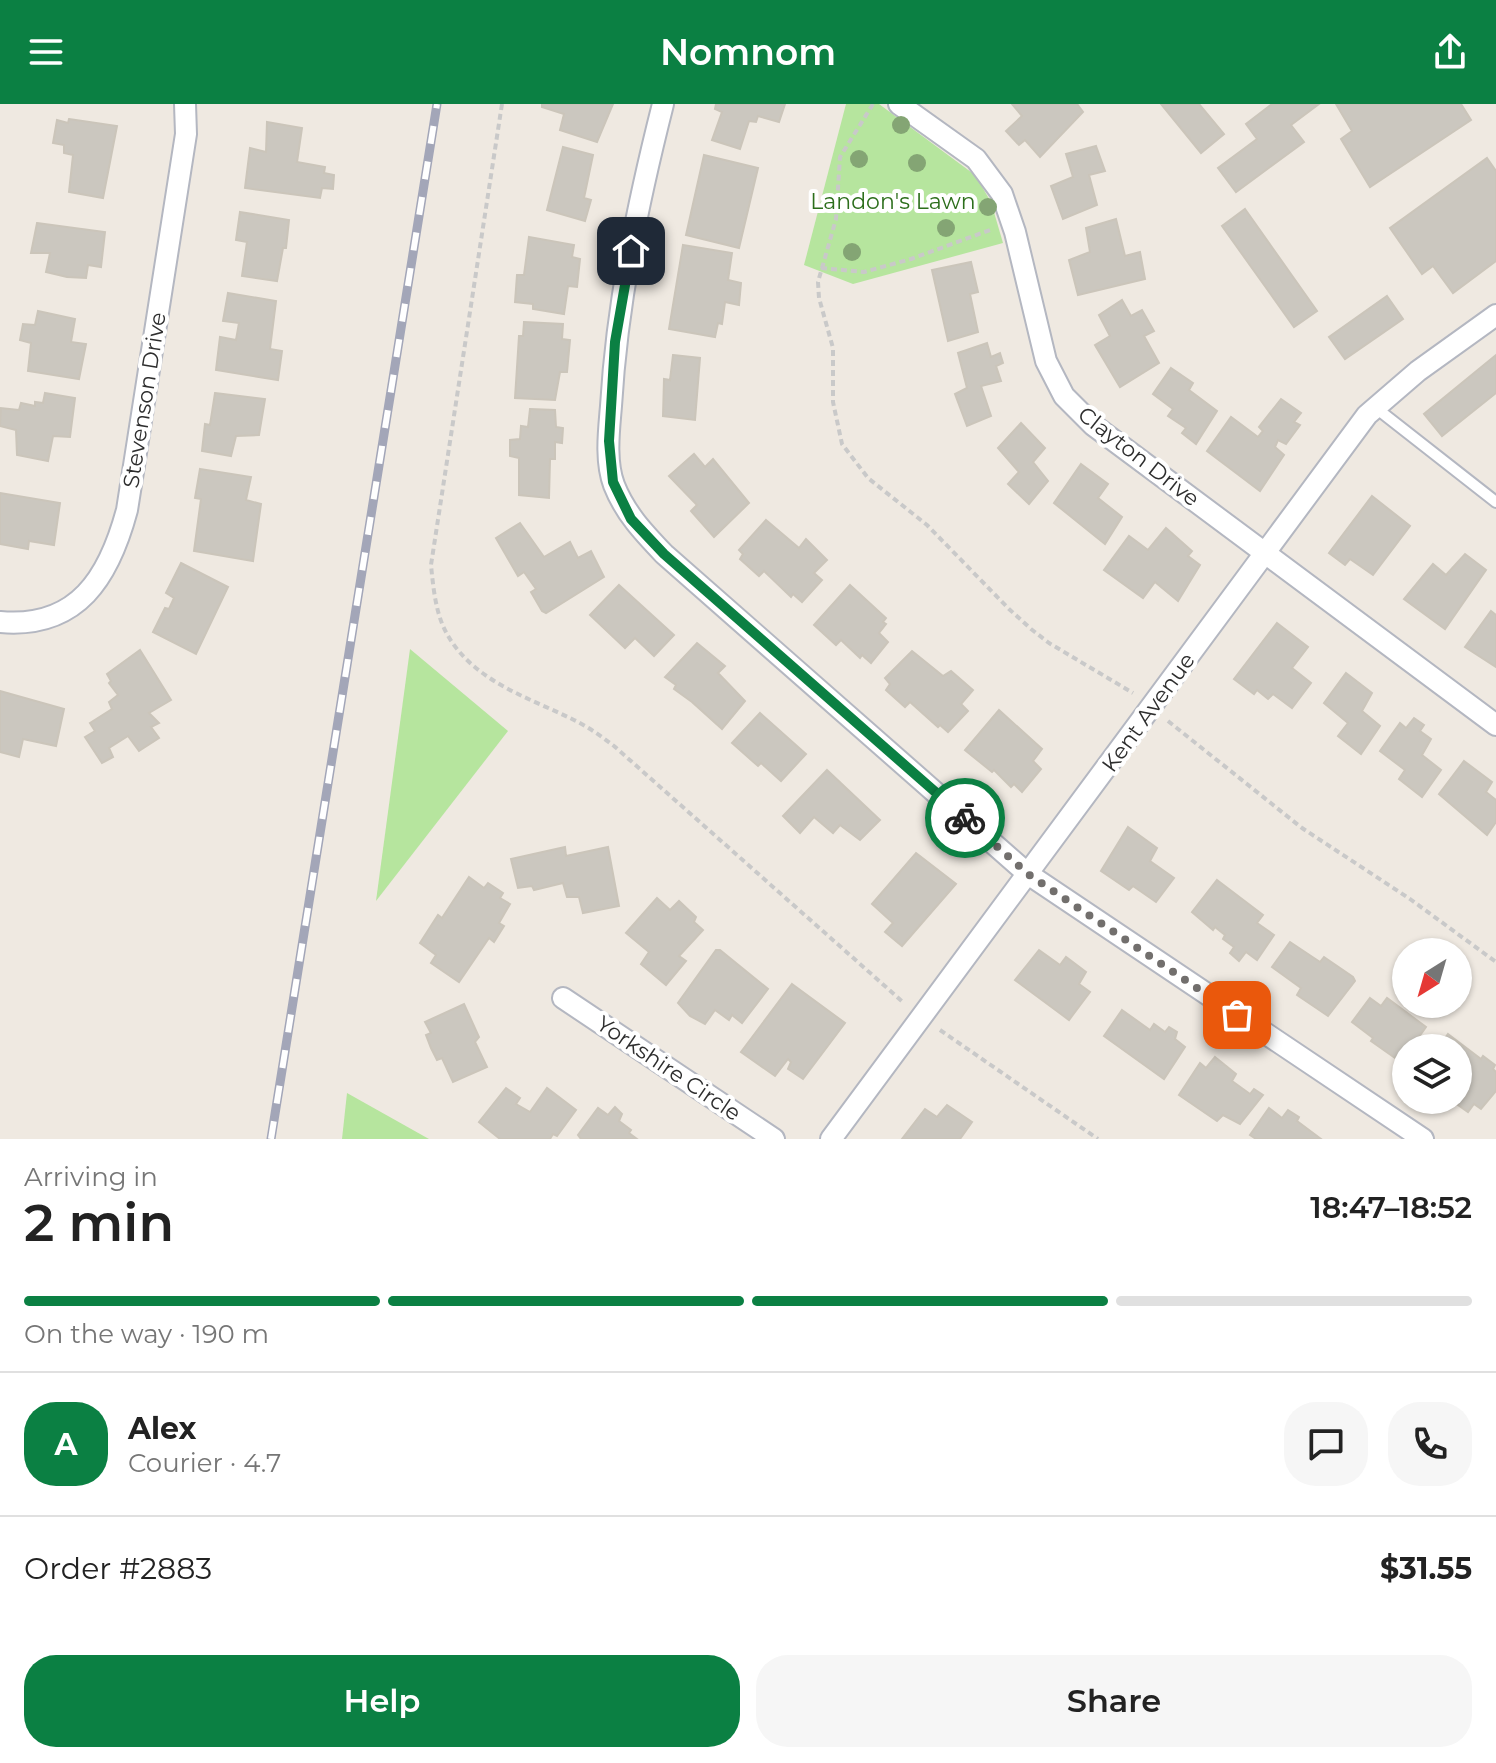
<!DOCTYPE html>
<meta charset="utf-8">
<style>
body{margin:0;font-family:Montserrat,sans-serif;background:#f6f6f6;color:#222;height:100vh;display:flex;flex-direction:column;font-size:30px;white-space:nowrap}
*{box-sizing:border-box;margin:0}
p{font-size:26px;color:#767676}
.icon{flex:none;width:44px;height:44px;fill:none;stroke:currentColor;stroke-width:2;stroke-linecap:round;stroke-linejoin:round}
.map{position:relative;height:1035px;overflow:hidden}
.details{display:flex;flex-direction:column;background:#fff;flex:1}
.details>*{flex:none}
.needle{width:52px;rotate:217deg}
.buttons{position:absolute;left:1392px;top:834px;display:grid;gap:16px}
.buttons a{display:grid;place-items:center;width:80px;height:80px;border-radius:50%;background:#fff;box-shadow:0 2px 6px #0004;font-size:40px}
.pin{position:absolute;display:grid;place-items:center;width:68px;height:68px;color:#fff;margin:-34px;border-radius:16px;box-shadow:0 4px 12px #0006}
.courier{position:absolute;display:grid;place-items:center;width:80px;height:80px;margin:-40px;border:6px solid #0b8043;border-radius:50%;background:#fff;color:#222;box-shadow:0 2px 10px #0007}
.headline em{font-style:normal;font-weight:600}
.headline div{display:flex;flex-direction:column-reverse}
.headline{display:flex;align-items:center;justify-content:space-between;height:136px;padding:0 24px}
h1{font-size:52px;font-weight:600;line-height:60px}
.bar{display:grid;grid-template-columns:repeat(4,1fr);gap:12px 8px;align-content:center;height:96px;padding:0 24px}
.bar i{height:10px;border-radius:6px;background:#e0e0e0}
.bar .on{background:#0b8043}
.bar p{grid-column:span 4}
.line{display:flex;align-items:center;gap:20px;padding:0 24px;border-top:2px solid #e0e0e0}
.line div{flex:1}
.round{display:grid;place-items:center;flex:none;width:84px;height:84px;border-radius:32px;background:#f6f6f6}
.button{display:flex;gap:16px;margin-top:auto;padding:16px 24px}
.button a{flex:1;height:92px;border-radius:32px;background:#0b8043;color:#fff;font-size:32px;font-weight:600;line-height:92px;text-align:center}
.button a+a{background:#f6f6f6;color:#222}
header{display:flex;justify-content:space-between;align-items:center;height:104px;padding:0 24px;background:#0b8043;color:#fff;font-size:36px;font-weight:600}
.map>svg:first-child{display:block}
.green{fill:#b6e59e}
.building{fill:#cbc7bf;stroke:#cbc5ba;stroke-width:2}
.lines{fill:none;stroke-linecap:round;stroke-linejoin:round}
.lane-casing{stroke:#b4b7c1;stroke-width:14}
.street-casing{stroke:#b4b7c1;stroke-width:24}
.path{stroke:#c9c9c9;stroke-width:4;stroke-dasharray:6 4;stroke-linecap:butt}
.lane{stroke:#fff;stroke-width:10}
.street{stroke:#fff;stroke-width:20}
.rail-casing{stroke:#a3a6b8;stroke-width:9}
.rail{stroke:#fff;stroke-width:6;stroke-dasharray:18;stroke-linecap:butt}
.tree{fill:#84a574}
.done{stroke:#726f6d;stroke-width:8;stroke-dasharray:0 14.4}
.route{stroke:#0b8043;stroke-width:10}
.labels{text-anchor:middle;stroke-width:8;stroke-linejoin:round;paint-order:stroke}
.park-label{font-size:22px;fill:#2c6e1b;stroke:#fff}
.street-label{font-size:22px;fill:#2e2e2e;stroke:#fff}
</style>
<header><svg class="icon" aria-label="menu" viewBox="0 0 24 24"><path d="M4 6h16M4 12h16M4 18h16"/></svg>Nomnom<svg class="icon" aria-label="share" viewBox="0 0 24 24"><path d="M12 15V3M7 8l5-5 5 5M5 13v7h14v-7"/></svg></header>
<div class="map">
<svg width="1496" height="1035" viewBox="0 0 1496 1035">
<rect width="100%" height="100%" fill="#efe9e1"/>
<g class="green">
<polygon points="846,0 879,0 975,71 991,98 1003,139 853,180 804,161"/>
<polygon points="410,545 508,627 376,797"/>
<polygon points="347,989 429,1035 342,1035"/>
</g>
<g class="building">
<polygon points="542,0 613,0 597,38 560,26 564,10 542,3"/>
<polygon points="716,0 785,0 779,18 758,12 756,18 749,17 740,45 712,36 722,8 715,5"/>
<polygon points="1012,0 1077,0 1083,8 1040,53 1025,36 1019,41 1006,27 1022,12"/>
<polygon points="1161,0 1199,0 1224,30 1201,49"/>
<polygon points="1272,0 1319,0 1291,21 1304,38 1236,88 1218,64 1257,35 1246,20"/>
<polygon points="1336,0 1461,0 1471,16 1370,83 1341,35 1352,27"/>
<polygon points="69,15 117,22 103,94 69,88 73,51 64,49 64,41 53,39 57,16 68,19"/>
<polygon points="267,18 302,24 297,58 325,63 324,69 334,71 333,85 322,84 320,94 245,84 250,44 266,48"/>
<polygon points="1096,42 1105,67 1089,71 1097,101 1063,115 1051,82 1073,73 1066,50"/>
<polygon points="563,43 593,51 584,94 591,96 585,117 547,106"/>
<polygon points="704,51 758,64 739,144 686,131"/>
<polygon points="1487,54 1496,67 1496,157 1453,189 1433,162 1422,170 1390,124"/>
<polygon points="1245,105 1317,207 1294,223 1222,122"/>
<polygon points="240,108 289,116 286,144 283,144 277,177 242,172 247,138 236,136"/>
<polygon points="1116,115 1125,152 1140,148 1145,175 1078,191 1069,156 1090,148 1086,124"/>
<polygon points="37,119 105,128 101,163 88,161 86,174 67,173 46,168 50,149 31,149"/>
<polygon points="529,133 574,141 572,153 580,155 577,183 568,182 564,210 533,205 533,200 515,198 517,171 524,171"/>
<polygon points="683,141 732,149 728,176 741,179 739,201 725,198 722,220 718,219 715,233 669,225"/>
<polygon points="971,158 978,188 970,190 978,228 948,237 932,166"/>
<polygon points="228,189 276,197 270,245 282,247 278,276 216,266 220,233 236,236 239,219 223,217"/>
<polygon points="1387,192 1403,215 1345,255 1329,233"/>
<polygon points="1122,196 1131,212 1142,206 1154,227 1144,232 1159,259 1120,283 1095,241 1110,232 1099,211"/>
<polygon points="38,207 75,215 71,238 86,240 79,275 28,267 31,239 20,236 23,220 35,221"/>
<polygon points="524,218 563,220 562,235 570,236 567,268 560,268 555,296 515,294 519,232 523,232"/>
<polygon points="987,239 991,253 1000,249 1003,259 996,262 1001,277 981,282 991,312 967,322 955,290 967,284 958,249"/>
<polygon points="673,251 700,254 695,316 663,312 664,275 670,276"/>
<polygon points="1496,251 1496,289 1442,332 1424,310"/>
<polygon points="1171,264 1193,279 1189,286 1217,307 1196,340 1182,329 1186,324 1168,312 1173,305 1153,290"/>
<polygon points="45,289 75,294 70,333 53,332 48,357 17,351 16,326 0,322 1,304 19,306 21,299 35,302 35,298 43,299"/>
<polygon points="215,289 265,295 259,331 236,332 231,352 202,347 205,320 210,321"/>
<polygon points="1281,295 1301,309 1294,318 1300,321 1286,340 1278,336 1275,343 1284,351 1260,387 1207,347 1231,313 1258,333 1263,327 1259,323"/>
<polygon points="530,305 555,306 556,323 563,324 562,339 555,338 555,355 550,355 549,394 519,391 519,354 510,352 510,336 520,335 521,322 528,323"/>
<polygon points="1021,319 1045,344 1033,358 1048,377 1029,400 1008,380 1019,368 998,344"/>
<polygon points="694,350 705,363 713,355 749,399 714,433 691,407 697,401 669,372"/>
<polygon points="1081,360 1108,380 1098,394 1122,413 1105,440 1054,399"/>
<polygon points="200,365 251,373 246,396 261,400 253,457 194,447 201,395 195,394"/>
<polygon points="0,389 60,399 54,441 29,437 28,445 0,440"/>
<polygon points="1372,392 1410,422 1373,471 1350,455 1345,461 1329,449"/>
<polygon points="766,416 799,444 806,435 827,456 814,469 822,476 802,498 793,490 791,493 764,467 759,472 740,455 743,450 739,446"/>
<polygon points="520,419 544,453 570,438 578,454 591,447 604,473 546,509 542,507 531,488 536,485 524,468 518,472 496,434"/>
<polygon points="1166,424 1192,447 1188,452 1200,461 1178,497 1155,478 1143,494 1104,466 1129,432 1148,446"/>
<polygon points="1465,450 1486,466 1445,525 1404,495 1433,460 1446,471"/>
<polygon points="181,459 228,483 196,550 153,528 165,504 169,505 174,494 166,489"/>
<polygon points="619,481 674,531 654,552 635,534 625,544 590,511"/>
<polygon points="850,481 886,514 883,518 886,520 879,529 888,538 871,559 862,551 860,554 841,536 836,541 814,521"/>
<polygon points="1491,507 1496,511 1496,563 1465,543"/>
<polygon points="1277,519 1308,543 1292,564 1311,579 1292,604 1273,590 1268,595 1257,586 1254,590 1234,575"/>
<polygon points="697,539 725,562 718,569 745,597 722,625 692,598 674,585 676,581 665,573"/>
<polygon points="140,546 171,596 149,609 159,619 151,623 159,634 139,647 128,632 109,644 113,653 102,659 85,633 95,627 90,619 112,605 109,598 118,591 109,579 111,577 107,570"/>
<polygon points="912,547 943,572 951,567 973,586 961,600 968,607 948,628 940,621 938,623 910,598 905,603 886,586 890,580 885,574"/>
<polygon points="1346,569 1372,589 1362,607 1380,622 1361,650 1338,632 1348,619 1324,599"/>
<polygon points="0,587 64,605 56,642 23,635 19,653 0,648"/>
<polygon points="999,606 1042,645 1033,657 1041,665 1022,688 1014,680 1011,683 994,666 992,668 965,646"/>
<polygon points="760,609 806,650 781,677 761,659 758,662 732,639"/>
<polygon points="1414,614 1424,621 1420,627 1431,635 1422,651 1441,666 1422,693 1399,675 1405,666 1380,647 1400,619 1406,624"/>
<polygon points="1464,657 1492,678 1486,688 1496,696 1496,718 1487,731 1439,690"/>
<polygon points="827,666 880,716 860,736 840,721 833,729 814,713 800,729 783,712"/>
<polygon points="1128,723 1157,744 1150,757 1174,774 1156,798 1133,782 1129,786 1101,767"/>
<polygon points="565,743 566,752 608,743 619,802 583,809 579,793 567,793 563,779 534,786 532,782 518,784 511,755"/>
<polygon points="916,749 956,780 902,842 885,828 893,819 872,800"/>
<polygon points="469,773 484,784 488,779 503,789 500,794 510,800 499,819 504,822 494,838 489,834 459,878 431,859 436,851 420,839 438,811 442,814"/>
<polygon points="1217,776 1263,811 1257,819 1274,831 1257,856 1246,848 1239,857 1230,849 1234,843 1223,835 1225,831 1215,823 1213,826 1192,808"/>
<polygon points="657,794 670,806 679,797 696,813 694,818 703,826 679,852 686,857 666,881 641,860 649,848 626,829"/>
<polygon points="1290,838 1320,858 1324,853 1353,873 1355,877 1328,912 1297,891 1301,884 1272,863"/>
<polygon points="716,846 720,846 768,885 742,919 732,911 729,916 715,906 705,920 690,912 678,899"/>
<polygon points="1039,846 1060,861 1066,853 1086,868 1079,880 1090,888 1069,916 1015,876"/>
<polygon points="792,880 845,919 803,975 788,965 791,958 788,955 775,972 741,948"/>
<polygon points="1370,894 1381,902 1387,894 1426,923 1411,944 1406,944 1403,955 1398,951 1395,954 1371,937 1373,934 1352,918"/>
<polygon points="464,900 479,933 475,938 487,963 453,978 442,954 437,956 431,944 426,931 431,929 425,918"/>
<polygon points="1122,906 1150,926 1154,920 1165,928 1169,923 1177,928 1175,935 1185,943 1164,975 1104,932"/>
<polygon points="1448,930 1481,955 1483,952 1495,961 1493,965 1496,968 1496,987 1481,1005 1474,1000 1468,1008 1451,996 1458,996 1458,944 1438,944"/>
<polygon points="1215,953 1236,970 1232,977 1250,990 1254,985 1263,991 1240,1020 1223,1011 1217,1017 1179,991 1200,959 1206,964"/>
<polygon points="506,984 520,994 516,1000 530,1008 547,984 576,1006 557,1032 553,1030 550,1035 500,1035 479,1018"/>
<polygon points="947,1001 972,1018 960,1035 902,1035 925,1005 937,1013"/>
<polygon points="615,1003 622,1010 619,1017 631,1026 629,1029 637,1035 581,1035 578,1031 598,1004 608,1011"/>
<polygon points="1269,1004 1282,1014 1288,1006 1299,1013 1297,1017 1321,1035 1256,1035 1250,1031"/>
</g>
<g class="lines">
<g class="lane-casing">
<polyline id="lane" points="1376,304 1496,398"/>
</g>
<g class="street-casing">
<g id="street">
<path d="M 663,0 C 638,99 617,199 611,302 C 609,326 605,357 614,381 C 625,409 643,428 664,450 L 1028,770 L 1423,1035"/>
<polyline points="899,0 976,55 1002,90 1015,128 1046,257 1064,292 1093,321 1496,621"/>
<path d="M 0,518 C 78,525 109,473 127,406 L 186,30 L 185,0"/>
<polyline points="563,894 774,1035"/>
<polyline points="831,1035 1367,311 1418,267 1496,211"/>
</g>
</g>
<g class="path">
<path d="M 502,0 L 431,461 C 433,481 435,503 443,522 C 467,575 525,592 572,615 C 587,622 601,632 614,642 L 904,899"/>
<polyline points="873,0 840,53 836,115 818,178 819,194 833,244 833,298 842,340 868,374 927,421 1009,505 1031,525 1049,539 1133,589"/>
<polyline points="821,164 864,168 911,155 990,126"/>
<polyline points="1168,617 1302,724 1410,795 1496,858"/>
<polyline points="940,926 1098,1035"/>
</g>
<use href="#lane" class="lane"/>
<use href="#street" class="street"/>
<g class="rail-casing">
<polyline id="rail" points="271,1035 437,0"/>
</g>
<use href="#rail" class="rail"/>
</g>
<g class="tree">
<circle cx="901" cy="21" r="9"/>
<circle cx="859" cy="55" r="9"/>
<circle cx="917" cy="59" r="9"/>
<circle cx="988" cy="103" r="9"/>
<circle cx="946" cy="124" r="9"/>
<circle cx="852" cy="148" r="9"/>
</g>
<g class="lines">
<polyline class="done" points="965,714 1028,770 1237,911"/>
<polyline class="route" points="631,147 615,238 609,337 613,378 631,415 664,450 965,714"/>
</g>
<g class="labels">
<g class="park-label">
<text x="893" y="105">Landon's Lawn</text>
</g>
<g class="street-label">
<text transform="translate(144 296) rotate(-81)" y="8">Stevenson Drive</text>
<text transform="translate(1139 352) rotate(38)" y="8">Clayton Drive</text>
<text transform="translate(1148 608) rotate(-54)" y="8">Kent Avenue</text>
<text transform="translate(669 964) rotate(34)" y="8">Yorkshire Circle</text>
</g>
</g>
</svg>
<div class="buttons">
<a><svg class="needle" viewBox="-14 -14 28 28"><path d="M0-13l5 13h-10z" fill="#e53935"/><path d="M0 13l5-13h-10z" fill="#767676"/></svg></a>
<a><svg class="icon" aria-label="layers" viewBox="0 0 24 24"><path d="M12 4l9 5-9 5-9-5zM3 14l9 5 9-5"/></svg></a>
</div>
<div class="pin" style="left:1237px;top:911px;background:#ea580c"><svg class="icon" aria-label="bag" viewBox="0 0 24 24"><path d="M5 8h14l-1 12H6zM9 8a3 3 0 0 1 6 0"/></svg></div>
<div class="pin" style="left:631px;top:147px;background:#1f2937"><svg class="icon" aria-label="home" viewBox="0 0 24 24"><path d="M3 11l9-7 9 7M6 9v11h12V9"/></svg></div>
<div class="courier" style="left:965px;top:714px"><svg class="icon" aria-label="bike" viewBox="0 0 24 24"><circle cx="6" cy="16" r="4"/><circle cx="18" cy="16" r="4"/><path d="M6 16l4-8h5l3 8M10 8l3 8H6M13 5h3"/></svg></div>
</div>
<section class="details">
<div class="headline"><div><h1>2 min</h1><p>Arriving in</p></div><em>18:47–18:52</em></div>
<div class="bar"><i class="on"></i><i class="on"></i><i class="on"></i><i></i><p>On the way · 190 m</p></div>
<div class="line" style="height:144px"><b class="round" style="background:#0b8043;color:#fff">A</b><div><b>Alex</b><p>Courier · 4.7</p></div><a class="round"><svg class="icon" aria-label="chat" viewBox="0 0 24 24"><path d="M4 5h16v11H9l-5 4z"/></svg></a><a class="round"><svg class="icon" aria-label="phone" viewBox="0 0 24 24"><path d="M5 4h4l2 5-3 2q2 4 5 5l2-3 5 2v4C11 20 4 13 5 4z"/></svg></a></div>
<div class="line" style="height:104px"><div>Order #2883</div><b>$31.55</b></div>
<div class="button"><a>Help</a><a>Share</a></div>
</section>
